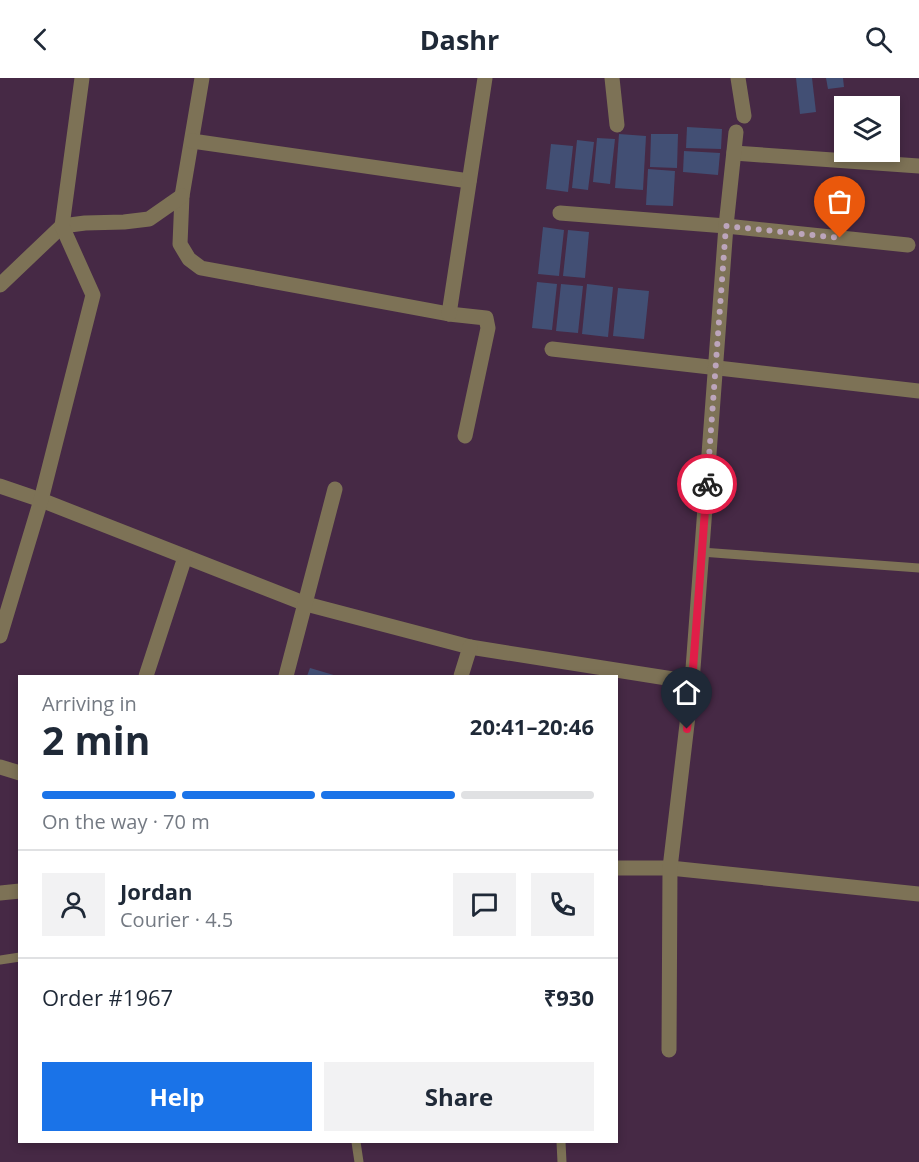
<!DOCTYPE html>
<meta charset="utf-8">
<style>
body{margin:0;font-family:"Open Sans",sans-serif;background:#f2f2f3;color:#1f2937;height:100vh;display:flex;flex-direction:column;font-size:22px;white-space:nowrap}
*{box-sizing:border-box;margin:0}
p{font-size:20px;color:#747a83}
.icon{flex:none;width:33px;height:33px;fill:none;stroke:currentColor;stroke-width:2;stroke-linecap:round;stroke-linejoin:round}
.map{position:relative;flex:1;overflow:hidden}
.side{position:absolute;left:18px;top:597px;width:600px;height:468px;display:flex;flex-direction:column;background:#fff;border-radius:0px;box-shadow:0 3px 9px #0003}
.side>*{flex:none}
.controls{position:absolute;left:834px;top:18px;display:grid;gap:12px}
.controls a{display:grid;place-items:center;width:66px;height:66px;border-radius:0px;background:#fff;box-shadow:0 3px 9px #0003;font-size:30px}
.pin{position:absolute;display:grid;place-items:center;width:51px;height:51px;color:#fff;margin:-62px -26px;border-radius:50% 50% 50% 0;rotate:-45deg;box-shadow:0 0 6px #0007}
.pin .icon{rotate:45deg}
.courier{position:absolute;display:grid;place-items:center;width:60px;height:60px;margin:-30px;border:4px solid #e11d48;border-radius:50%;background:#fff;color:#222;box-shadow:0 2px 8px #0007}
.head em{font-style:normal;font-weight:700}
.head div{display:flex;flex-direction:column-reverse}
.head{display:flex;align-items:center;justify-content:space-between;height:102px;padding:0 24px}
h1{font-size:39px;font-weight:700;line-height:45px}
.bar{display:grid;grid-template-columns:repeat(4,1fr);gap:9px 6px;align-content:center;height:72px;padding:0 24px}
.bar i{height:8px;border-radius:4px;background:#e0e1e3}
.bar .selected{background:#1a73e8}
.bar p{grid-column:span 4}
.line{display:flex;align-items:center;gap:15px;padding:0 24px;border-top:2px solid #e0e1e3}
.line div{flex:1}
.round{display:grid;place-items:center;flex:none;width:63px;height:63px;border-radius:0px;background:#f2f2f3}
.primary-button{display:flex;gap:12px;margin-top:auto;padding:12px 24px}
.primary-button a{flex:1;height:69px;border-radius:0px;background:#1a73e8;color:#fff;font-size:24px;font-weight:700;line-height:69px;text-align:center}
.primary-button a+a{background:#f2f2f3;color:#1f2937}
header{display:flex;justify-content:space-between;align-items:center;height:78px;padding:0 24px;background:#fff;font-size:27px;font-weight:700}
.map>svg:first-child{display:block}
.building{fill:#424f74}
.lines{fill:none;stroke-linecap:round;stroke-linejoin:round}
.lane{stroke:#7d7256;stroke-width:9}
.street{stroke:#7d7256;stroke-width:15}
.done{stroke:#bca5bb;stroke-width:6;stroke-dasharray:0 10.8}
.route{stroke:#e11d48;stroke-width:8}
</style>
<header><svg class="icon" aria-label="back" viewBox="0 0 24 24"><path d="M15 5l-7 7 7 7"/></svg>Dashr<svg class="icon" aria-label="search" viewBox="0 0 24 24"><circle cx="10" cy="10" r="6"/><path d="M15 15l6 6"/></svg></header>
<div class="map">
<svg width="919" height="1084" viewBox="0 0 919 1084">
<rect width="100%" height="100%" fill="#462945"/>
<g class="building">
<polygon points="796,0 812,0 816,34 800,36"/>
<polygon points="826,0 843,0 844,9 828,11"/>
<polygon points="687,49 722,51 721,71 686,70"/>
<polygon points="619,56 646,58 643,112 615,110"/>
<polygon points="651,56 678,56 677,90 650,89"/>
<polygon points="597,60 615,61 610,106 593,104"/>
<polygon points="577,62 594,64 588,112 572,110"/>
<polygon points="551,66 573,68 568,114 546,111"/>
<polygon points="684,73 720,75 718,97 683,94"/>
<polygon points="648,91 675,93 673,128 646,127"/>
<polygon points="543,149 564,152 559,198 538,196"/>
<polygon points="568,152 589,154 585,200 563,198"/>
<polygon points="537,204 557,206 552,252 532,250"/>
<polygon points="561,206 583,208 578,255 556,253"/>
<polygon points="587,206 613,209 608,259 582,256"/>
<polygon points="618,210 649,213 644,261 613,258"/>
<polygon points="310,590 337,598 307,598"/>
</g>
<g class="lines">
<g class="lane">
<polyline points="701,474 919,490"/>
<polyline points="0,882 20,879"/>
<polyline points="356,1064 359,1084"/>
<polyline points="561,1064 562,1084"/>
</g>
<g class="street">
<polyline points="202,0 182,118 180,166 189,181 201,190 449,236 486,240 488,250 465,358"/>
<polyline points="612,0 617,47"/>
<polyline points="738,0 744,38"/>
<polyline points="192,63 469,103"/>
<polyline points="734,75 919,88"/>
<polyline points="560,135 726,148 908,167"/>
<polyline points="0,207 62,148 85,145 124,144 149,141 182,118"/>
<polyline points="449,236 485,0"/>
<polyline points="552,271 919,313"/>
<polyline points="0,408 41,422 306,526 470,569 692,604"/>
<polyline points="0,558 41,422 93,217 62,148 82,0"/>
<polyline points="146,598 185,479"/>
<polyline points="286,598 335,411"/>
<polyline points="461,598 470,569"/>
<polyline points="0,689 20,695"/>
<polyline points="616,790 670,790 919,816"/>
<polyline points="0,815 20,813"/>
<polyline points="669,972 670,790 692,604 726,148 736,54"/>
</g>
</g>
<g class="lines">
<polyline class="done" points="707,406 726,148 840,160"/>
<polyline class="route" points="687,651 692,604 707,406"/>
</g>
</svg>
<div class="controls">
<a><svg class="icon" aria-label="layers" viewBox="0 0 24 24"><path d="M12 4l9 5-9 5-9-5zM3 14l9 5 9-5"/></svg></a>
</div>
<div class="pin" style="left:840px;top:160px;background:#ea580c"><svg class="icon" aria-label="bag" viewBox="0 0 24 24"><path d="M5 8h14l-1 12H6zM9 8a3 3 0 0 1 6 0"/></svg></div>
<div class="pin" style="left:687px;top:651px;background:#1f2937"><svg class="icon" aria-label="home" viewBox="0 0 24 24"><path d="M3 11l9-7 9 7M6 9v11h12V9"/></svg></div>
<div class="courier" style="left:707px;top:406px"><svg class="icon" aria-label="bike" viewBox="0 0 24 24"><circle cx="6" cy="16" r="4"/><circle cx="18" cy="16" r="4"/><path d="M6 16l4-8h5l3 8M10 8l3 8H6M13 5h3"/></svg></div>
<section class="side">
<div class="head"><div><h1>2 min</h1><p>Arriving in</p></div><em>20:41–20:46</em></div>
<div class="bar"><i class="selected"></i><i class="selected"></i><i class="selected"></i><i></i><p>On the way · 70 m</p></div>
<div class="line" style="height:108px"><a class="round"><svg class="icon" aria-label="person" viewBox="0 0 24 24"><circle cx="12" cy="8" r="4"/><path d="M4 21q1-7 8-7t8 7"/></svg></a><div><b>Jordan</b><p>Courier · 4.5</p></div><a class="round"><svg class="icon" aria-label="chat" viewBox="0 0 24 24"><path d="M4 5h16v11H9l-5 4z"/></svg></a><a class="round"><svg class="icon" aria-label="phone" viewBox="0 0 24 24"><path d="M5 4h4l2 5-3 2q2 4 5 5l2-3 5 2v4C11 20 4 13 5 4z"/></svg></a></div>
<div class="line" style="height:78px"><div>Order #1967</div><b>₹930</b></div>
<div class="primary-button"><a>Help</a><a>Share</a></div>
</section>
</div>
